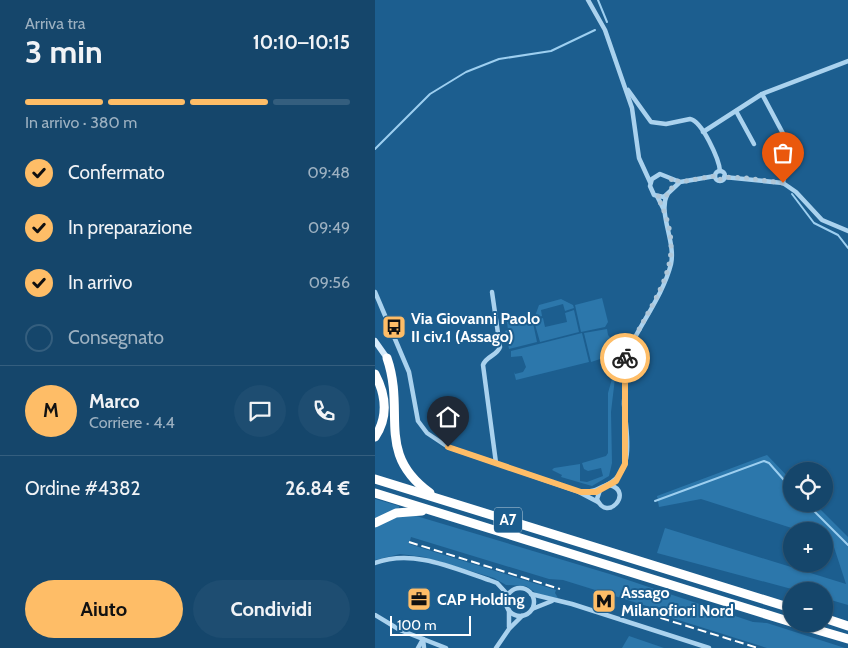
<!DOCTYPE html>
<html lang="it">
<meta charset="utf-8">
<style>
body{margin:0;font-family:Cabin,sans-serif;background:#1e4d71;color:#f1f3f6;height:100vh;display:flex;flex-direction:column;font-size:19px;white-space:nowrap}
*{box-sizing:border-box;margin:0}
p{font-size:16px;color:#9db1c1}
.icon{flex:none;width:28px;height:28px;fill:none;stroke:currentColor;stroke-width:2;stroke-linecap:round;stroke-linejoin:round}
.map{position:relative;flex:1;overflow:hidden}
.drawer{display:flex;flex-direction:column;background:#15466b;width:375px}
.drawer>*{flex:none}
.tools{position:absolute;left:408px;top:462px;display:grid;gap:10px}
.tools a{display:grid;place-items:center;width:50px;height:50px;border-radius:50%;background:#15466b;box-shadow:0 1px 4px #0004,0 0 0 1px #345e7e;font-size:25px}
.scale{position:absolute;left:15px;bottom:12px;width:81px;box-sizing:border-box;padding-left:5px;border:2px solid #fff;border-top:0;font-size:14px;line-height:18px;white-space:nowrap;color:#fff;-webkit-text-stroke:4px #1c5e8f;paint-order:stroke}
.pin{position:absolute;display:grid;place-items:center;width:42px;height:42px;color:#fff;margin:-51px -21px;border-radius:50% 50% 50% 0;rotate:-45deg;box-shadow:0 0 5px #0007}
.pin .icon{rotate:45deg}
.courier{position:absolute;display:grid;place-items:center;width:50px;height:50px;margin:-25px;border:4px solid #febd67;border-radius:50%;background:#fff;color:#222;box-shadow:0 1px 6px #0007}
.overview em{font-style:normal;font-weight:700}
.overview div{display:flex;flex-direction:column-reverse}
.overview{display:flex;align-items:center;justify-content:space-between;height:85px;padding:0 25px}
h1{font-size:32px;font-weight:700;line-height:38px}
.bar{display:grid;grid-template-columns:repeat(4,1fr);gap:8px 5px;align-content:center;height:60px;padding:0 25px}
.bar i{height:6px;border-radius:4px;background:#345e7e}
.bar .active{background:#febd67}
.bar p{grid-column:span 4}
.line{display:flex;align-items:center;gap:12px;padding:0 25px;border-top:1px solid #345e7e}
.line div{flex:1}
.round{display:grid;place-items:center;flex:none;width:52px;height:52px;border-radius:26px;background:#1e4d71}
ol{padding:0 25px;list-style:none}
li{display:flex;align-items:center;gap:15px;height:55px}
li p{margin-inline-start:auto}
li .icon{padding:5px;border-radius:50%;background:#febd67;color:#111;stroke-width:4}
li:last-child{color:#9db1c1}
li i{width:28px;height:28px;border:2px solid #345e7e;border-radius:50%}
.cta{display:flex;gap:10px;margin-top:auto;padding:10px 25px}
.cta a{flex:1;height:58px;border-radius:30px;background:#febd67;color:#111;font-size:20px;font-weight:700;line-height:58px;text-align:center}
.cta a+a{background:#1e4d71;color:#f1f3f6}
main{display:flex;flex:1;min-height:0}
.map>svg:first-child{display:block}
.green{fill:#2c77ab}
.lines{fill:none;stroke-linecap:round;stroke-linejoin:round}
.stream{stroke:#9dcff0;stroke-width:2}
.minor{stroke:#aad2ee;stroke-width:4.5}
.secondary{stroke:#d7ebfa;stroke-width:6}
.motorway{stroke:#fff;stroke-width:9}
.rail{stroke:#fff;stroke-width:2;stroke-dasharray:9 4;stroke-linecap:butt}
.done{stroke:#b0c7d8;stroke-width:5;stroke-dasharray:0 9}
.route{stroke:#febd67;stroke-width:6}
.labels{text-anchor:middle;stroke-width:4;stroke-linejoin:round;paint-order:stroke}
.shield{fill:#1c5e8f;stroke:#bbcfdd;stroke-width:1}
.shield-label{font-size:15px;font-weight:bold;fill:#fff}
.poi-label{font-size:16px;font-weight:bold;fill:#fff;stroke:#1c5e8f;text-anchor:start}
</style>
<main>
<section class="drawer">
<div class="overview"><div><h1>3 min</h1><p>Arriva tra</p></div><em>10:10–10:15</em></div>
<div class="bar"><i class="active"></i><i class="active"></i><i class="active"></i><i></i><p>In arrivo · 380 m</p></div>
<ol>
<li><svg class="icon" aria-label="check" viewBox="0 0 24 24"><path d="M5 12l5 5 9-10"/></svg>Confermato<p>09:48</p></li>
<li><svg class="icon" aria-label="check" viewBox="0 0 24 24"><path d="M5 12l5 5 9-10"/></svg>In preparazione<p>09:49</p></li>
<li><svg class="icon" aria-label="check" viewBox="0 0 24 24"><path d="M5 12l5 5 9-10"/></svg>In arrivo<p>09:56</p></li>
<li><i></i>Consegnato</li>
</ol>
<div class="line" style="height:90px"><b class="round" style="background:#febd67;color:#111">M</b><div><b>Marco</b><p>Corriere · 4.4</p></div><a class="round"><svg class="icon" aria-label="chat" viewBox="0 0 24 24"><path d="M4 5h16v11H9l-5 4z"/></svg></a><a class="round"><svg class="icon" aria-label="phone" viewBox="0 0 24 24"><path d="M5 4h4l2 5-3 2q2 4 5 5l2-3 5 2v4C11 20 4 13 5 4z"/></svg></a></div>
<div class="line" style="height:65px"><div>Ordine #4382</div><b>26.84 €</b></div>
<div class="cta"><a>Aiuto</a><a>Condividi</a></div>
</section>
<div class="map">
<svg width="473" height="648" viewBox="0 0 473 648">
<rect width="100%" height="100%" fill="#1c5e8f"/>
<g class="green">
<polygon points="227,298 233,322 230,327 206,332 200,305"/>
<polygon points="186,299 198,305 199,308 190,311 188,304 166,310 167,316 159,319 164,305"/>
<polygon points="199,310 204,332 165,342 159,321 168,318 170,327 192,322 190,313"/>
<polygon points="141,317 143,320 145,317 157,318 162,342 134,349 130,331 133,330 132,322 138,321 138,318"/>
<polygon points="232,329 233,335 242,345 241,354 216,362 209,333"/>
<polygon points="207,333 214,362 141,380 139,372 140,374 148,372 151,367 147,356 136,357 136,360 136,351"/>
<polygon points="240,378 236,412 237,463 234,476 217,486 186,477 187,475 177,470 179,468 205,464 205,481 212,482 228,476 226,468 213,471 209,469 207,463 231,456 233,453 233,393 237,379"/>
<polygon points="392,455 416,480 416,504 440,504 473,537 473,605 449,598 449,591 424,591 282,553 290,528 471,584 457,541 449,539 449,531 426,531 326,499 284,507 282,496"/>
<polygon points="0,499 24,506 24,508 0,521"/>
<polygon points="38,515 238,575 378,622 392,623 470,648 392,648 278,612 274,610 275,607 188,580 174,579 36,537 34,544 181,590 180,593 183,598 164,595 151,586 131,585 119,578 49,557 25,554 0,560 0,527 20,517"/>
<polygon points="254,636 289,648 247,648"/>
</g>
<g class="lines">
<g class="stream">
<polyline points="223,0 232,22"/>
<polyline points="0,149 55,94 91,72 124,59 176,51 220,30"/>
<polyline points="417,194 439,223 463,235 473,248"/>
<polyline points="280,501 389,461 394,463 416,488"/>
<polyline points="432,504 473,545"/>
</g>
<g class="minor">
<polyline points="213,0 230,30 257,108 264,158 275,182"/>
<path d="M 253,90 L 276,122 L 291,124 L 315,119 C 327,121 344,159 345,171"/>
<polyline points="387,94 473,61"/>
<polyline points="361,111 379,144"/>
<polyline points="328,132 387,94 412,141 412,158 408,183"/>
<circle cx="345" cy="176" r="5"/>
<polyline points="349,177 408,183 421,192 447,220 473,231"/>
<polyline points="305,182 289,197 279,195 275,186 277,179 285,174 305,182 340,176"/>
<polyline points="282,196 289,210"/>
<polyline points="0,292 34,372 43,421 52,433 73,447 202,491 223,502"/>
<path d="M 117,292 L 125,347 C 122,356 111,356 108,365 L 121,463"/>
<path d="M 256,345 C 269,319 289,292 296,264 C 301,242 283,213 292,195"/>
<polyline points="250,357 257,359 262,354 260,347 256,345"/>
<path d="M 225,490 L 222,499 C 232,523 259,492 235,485"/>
<path d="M 208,492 C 217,492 221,490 229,486 C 262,473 251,433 249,404 C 249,392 252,380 252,369 C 251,361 246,354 250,347 L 256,345"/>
<path d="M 0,563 C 38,549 78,568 114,580 L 122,583 L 133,595"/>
<circle cx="145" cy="602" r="14"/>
<polyline points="156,594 197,604 334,648"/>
<polyline points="157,609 177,601"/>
<polyline points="134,610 134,627"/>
<polyline points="0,615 25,630 71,648"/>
<polyline points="48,639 49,648"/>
<polyline points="43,648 48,639"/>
<polyline points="121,648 134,629 147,616"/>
</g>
<polyline class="secondary" points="0,341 12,358"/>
<g class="motorway">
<path d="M 12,358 C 31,413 0,453 55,493"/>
<path d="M 0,374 C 11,395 14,416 0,437"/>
<polyline points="0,479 416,608"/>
<polyline points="0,493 416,622"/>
<polyline points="0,523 21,513 47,511"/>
<polyline points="449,618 473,626"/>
<polyline points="422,624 473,639"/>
</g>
<g class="rail">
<polyline points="34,542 185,589"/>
<polyline points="273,614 383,648"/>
</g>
</g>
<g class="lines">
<path class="done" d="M 250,358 L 248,349 L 256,345 C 283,290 315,259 282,196 L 289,197 L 295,193 L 298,184 L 296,178 L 305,182 L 340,176 L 344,180 L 349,177 L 371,178 L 408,183"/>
<polyline class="route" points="73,447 206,492 221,492 241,481 250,464 250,358"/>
</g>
<defs>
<g id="bus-square" transform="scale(1.25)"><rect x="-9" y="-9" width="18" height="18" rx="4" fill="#febd67" stroke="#1c5e8f"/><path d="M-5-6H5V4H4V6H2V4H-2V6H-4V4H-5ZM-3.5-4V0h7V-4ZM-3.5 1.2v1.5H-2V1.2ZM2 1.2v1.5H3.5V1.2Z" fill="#111"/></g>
<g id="office-square" transform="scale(1.25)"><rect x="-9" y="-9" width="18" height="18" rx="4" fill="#febd67" stroke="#1c5e8f"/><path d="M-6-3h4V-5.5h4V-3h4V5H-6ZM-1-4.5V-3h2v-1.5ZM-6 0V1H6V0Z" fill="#111"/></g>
<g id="metro-square" transform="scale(1.25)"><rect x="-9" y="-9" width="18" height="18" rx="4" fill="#febd67" stroke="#1c5e8f"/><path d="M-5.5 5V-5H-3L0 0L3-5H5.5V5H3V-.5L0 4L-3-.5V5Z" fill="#111"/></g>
</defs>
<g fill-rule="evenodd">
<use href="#bus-square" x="19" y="327"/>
<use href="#office-square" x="44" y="599"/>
<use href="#metro-square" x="229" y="601"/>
</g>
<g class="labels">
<rect class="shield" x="119" y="507.5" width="28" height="25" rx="4"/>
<g class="shield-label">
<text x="133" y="525">A7</text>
</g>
<g class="poi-label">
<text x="36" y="324">Via Giovanni Paolo<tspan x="36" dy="18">II civ.1 (Assago)</tspan></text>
<text x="246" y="598">Assago<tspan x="246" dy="18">Milanofiori Nord</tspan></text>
<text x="62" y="605">CAP Holding</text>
</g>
</g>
</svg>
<div class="tools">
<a><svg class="icon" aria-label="locate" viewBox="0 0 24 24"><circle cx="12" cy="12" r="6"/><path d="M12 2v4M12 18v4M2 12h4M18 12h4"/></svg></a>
<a>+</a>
<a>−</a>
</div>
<div class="scale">100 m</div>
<div class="pin" style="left:408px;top:183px;background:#ea580c"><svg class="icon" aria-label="bag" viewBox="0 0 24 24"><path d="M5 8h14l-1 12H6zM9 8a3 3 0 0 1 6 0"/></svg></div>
<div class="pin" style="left:73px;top:447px;background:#1f2937"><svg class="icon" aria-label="home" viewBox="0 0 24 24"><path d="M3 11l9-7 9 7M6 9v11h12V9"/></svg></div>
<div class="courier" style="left:250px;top:358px"><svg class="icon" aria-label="bike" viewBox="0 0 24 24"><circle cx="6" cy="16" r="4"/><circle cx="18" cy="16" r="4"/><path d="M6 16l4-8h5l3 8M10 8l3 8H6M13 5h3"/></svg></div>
</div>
</main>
